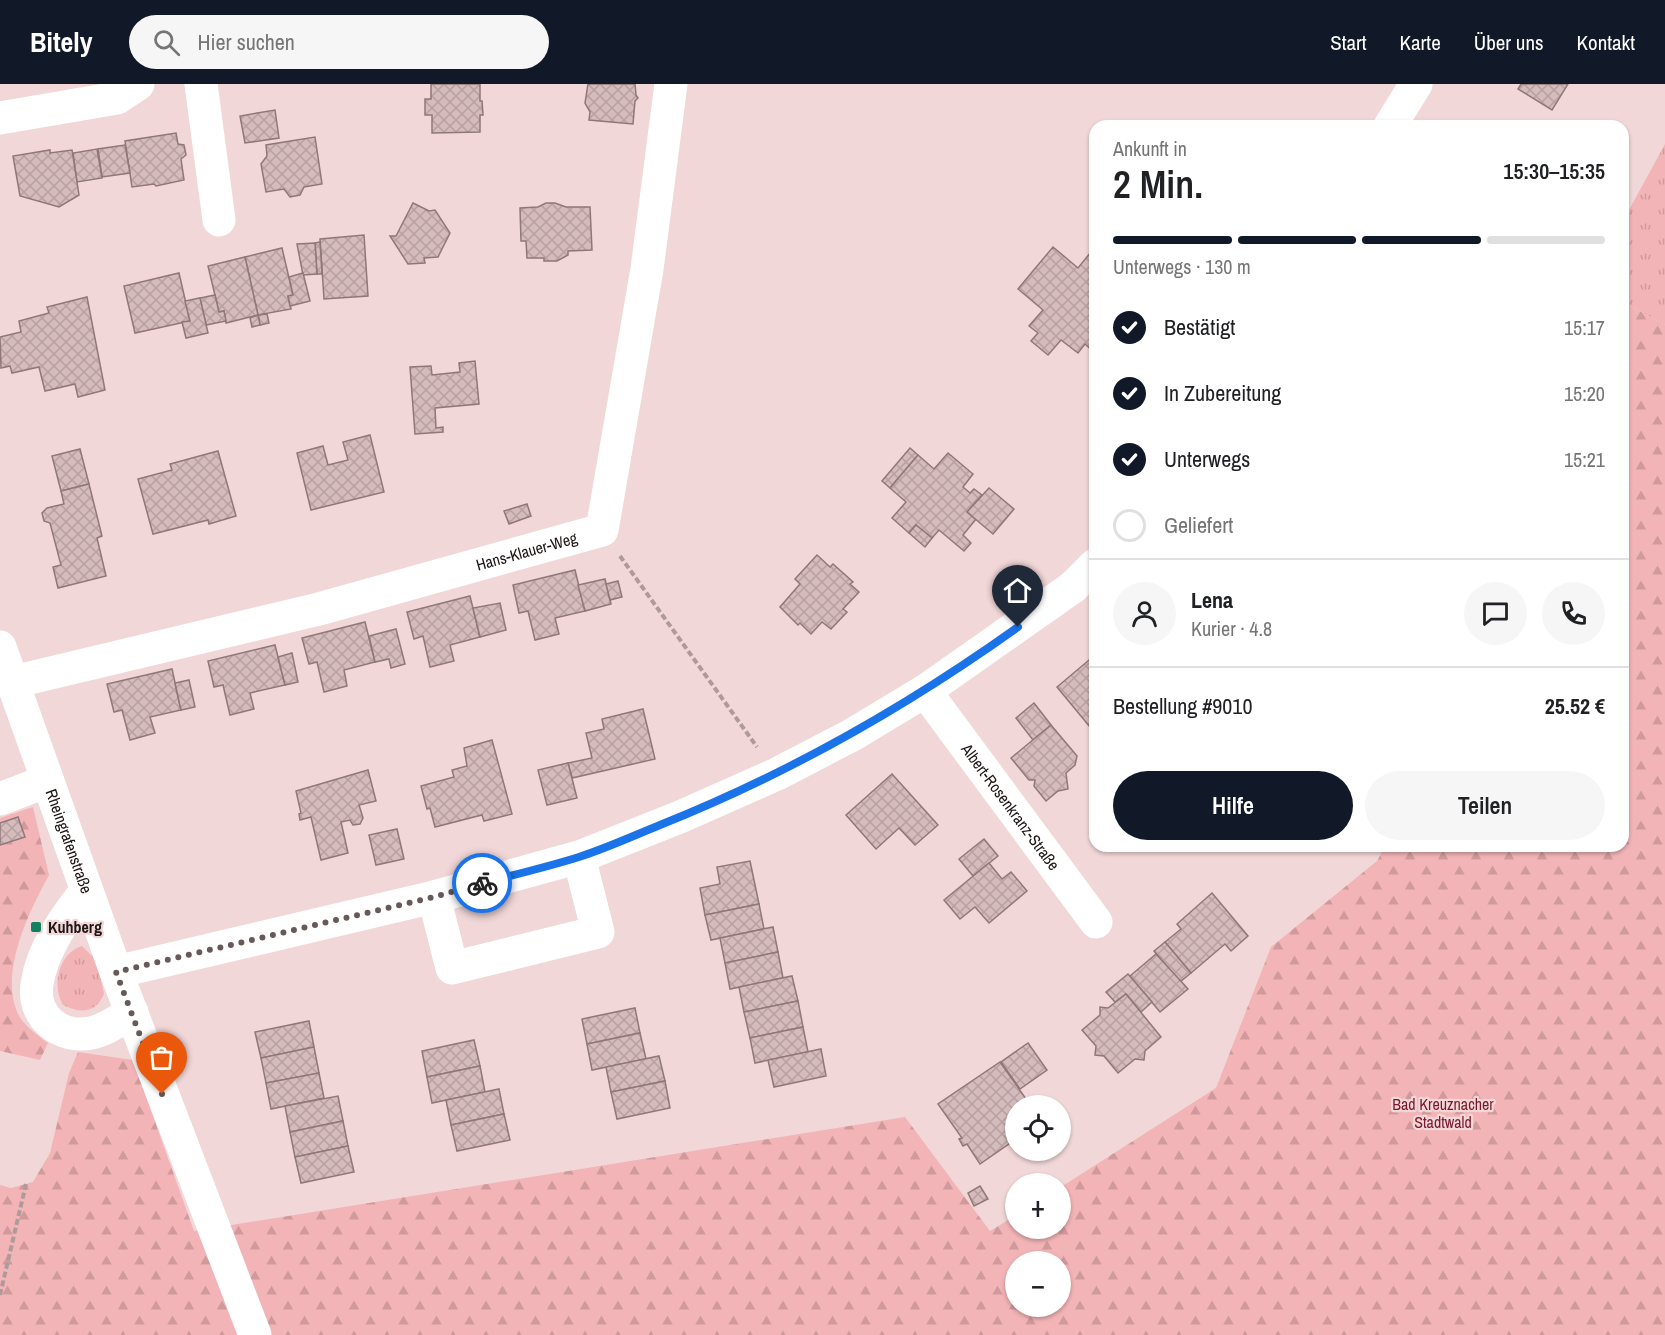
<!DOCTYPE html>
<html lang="de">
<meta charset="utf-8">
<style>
body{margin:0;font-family:"Archivo Narrow",sans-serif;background:#f6f6f6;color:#202124;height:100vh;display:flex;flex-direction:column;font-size:22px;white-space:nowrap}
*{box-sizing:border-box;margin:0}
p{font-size:20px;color:#757577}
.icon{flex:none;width:33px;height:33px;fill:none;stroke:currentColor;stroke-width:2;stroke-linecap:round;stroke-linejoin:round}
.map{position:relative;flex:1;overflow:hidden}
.sheet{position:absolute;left:1089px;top:36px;width:540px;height:732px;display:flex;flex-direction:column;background:#fff;border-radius:18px;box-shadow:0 2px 4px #0004}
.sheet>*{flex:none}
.fabs{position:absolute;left:1005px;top:1011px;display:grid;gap:12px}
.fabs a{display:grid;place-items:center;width:66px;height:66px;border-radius:50%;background:#fff;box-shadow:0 2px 4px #0004;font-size:30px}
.pin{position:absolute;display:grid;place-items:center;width:51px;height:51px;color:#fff;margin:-62px -26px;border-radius:50% 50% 50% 0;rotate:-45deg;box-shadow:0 0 6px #0007}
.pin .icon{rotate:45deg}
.courier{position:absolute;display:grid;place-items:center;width:60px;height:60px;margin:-30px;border:4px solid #1a73e8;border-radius:50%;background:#fff;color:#222;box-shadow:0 2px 8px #0007}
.overview em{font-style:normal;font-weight:600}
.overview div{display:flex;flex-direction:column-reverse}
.overview{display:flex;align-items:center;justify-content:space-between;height:102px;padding:0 24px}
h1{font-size:39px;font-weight:600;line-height:45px}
.bar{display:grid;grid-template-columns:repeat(4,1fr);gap:9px 6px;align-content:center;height:72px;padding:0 24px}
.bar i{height:8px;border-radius:4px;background:#e0e0e0}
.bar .selected{background:#111827}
.bar p{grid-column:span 4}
.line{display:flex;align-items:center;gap:15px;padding:0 24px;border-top:2px solid #e0e0e0}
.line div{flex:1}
.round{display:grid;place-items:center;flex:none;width:63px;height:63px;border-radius:32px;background:#f6f6f6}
ol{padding:0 24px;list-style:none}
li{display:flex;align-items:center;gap:18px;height:66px}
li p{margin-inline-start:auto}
li .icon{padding:6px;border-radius:50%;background:#111827;color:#fff;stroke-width:4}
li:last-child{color:#757577}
li i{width:33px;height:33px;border:3px solid #e0e0e0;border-radius:50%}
.cta{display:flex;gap:12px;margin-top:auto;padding:12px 24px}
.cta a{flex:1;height:69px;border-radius:36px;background:#111827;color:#fff;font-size:24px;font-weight:600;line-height:69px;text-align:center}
.cta a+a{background:#f6f6f6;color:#202124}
header{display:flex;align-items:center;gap:36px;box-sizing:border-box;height:84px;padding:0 30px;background:#111827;color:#fff}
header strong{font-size:28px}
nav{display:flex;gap:33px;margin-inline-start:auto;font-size:21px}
.search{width:420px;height:54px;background:#f6f6f6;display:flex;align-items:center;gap:15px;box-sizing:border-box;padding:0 21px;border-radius:33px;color:#757577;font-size:22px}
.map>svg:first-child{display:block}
.grass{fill:url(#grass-tufts)}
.forest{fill:url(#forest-firs);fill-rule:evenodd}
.building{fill:url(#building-cross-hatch);stroke:#907778;stroke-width:1.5}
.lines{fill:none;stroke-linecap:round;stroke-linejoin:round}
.path{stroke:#af9a9b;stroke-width:4;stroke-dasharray:6 3;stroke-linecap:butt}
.minor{stroke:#fff;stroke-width:33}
.done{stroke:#685959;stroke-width:6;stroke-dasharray:0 10.8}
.route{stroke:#1a73e8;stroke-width:8}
.poi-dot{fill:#10815f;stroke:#f2d7d8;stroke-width:2}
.labels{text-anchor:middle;stroke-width:4.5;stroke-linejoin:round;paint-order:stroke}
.street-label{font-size:16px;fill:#1e1515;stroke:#f2d7d8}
.poi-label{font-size:16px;font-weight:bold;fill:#1e1515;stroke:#f2d7d8;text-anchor:start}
.park-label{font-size:16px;fill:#79192b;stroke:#f2d7d8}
</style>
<header>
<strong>Bitely</strong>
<div class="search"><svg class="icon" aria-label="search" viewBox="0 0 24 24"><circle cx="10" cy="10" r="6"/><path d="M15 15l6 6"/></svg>Hier suchen</div>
<nav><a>Start</a><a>Karte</a><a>Über uns</a><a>Kontakt</a></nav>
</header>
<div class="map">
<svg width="1665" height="1251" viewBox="0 0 1665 1251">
<defs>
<pattern id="grass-tufts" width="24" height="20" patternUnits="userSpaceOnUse" patternTransform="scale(1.5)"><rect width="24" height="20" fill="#f3b4b7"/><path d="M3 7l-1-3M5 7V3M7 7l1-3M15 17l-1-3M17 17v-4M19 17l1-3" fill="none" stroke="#d09a9c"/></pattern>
<pattern id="forest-firs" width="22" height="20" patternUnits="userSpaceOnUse" patternTransform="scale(1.5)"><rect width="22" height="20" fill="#f3b4b7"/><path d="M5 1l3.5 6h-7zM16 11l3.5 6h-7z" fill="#d09a9c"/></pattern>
<pattern id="building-cross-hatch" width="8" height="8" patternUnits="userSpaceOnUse" patternTransform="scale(1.5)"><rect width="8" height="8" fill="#d5bbbc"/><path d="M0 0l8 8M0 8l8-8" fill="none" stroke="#b6a0a1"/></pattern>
</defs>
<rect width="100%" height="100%" fill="#f2d7d8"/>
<g class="grass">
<polygon points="1665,60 1665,241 1623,218 1623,137"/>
<path d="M 82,862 L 97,877 L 104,910 C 96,929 81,930 63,921 C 51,901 59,869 82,862 Z"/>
</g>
<g class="forest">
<path d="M 1623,218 L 1665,241 L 1665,1251 L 0,1251 L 0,1101 L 11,1104 L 33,1098 L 50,1069 L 69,989 L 78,968 L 133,976 L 194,1147 L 905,1033 L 990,1147 L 1015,1132 L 1016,1144 L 1060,1144 L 1061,1103 L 1216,1004 L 1271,863 L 1377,777 L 1385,762 L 1623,762 ZM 1016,1178 L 1060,1178 L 1060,1222 L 1016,1222 Z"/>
<path d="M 33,723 L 49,791 C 30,826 1,884 16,925 C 20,939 36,950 48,959 L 40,976 L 0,967 L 0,734 Z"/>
</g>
<g class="building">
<polygon points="431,0 480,0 480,17 482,17 483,31 480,31 480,48 432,49 432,31 425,31 425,15 431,15"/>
<polygon points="588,0 635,0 636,11 638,14 635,17 633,40 589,36 590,28 585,19"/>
<polygon points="1521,0 1568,0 1552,26 1518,5"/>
<polygon points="275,26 279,54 245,59 240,32"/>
<polygon points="176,49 178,60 184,61 186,71 181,75 184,96 156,102 154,100 132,103 125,57"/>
<polygon points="315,53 322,100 304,103 300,111 290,113 284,105 266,108 261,80 267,72 266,61"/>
<polygon points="125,61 130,89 102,93 98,65"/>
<polygon points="97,65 102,94 77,98 73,69"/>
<polygon points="50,66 50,69 72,66 79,111 59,123 20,112 13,72"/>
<polygon points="413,119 429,127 435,126 450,149 438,173 424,174 425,179 408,180 390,152 396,152"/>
<polygon points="546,119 555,119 566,123 590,123 592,166 568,167 568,171 557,177 544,177 544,174 527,174 526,157 521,157 520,124 538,123"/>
<polygon points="364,151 368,212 324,215 320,155"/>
<polygon points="320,158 322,190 317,190 315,159"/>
<polygon points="315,159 317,190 303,191 297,160"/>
<polygon points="1053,163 1078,184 1095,163 1095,269 1085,260 1078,269 1061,256 1048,271 1031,257 1038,249 1029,242 1043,226 1018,205"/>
<polygon points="282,164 293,211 288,212 291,225 258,231 245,173"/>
<polygon points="245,173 258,231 226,239 224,227 219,228 208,182"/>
<polygon points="179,189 190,237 135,249 124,202"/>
<polygon points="303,189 310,217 290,222 288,212 293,211 289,193"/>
<polygon points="215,211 219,228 224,227 226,237 206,241 200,214"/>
<polygon points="87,213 105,306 78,313 75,300 45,307 39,283 12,289 10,282 1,284 0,253 21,248 19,237 49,229 47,223"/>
<polygon points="200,214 208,249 186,254 182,238 190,237 185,217"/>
<polygon points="267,230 269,239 260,241 258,231"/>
<polygon points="258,231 260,241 252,243 250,234"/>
<polygon points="475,277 479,320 435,324 436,344 443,343 443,348 415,350 410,283 431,282 432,291 460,288 459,279"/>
<polygon points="370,351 384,408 311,426 297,369 323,362 328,381 348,376 343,358"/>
<polygon points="910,364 918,371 890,404 882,397"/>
<polygon points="80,365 89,400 61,407 52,372"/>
<polygon points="218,367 236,432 209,440 208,436 153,450 138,395 172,386 170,380"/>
<polygon points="948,369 973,390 963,403 970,409 974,405 982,411 967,428 976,435 963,451 971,459 964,467 939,446 932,454 916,441 909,449 892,434 906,418 890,404 918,371 934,385"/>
<polygon points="89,400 102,452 97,454 106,492 58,504 53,483 61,481 50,439 44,437 42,429 47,424 64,420 61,407"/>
<polygon points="989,404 1014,425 993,450 967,428"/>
<polygon points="527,420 531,432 509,440 504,427"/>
<polygon points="916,441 932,454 925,463 909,449"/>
<polygon points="817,471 830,483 833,480 853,498 850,500 859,508 843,525 847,528 831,545 822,538 811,550 800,539 798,541 780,523 800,500 795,495"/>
<polygon points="575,486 585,527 555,534 559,550 535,556 528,527 519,529 513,501"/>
<polygon points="605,495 611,520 585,527 578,501"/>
<polygon points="618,497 622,513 610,516 606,500"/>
<polygon points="470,512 480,553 450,561 454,577 430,583 423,552 414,555 407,528"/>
<polygon points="500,519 506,546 480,553 473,524"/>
<polygon points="365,538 375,578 344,586 347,602 324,608 317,578 309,580 302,554"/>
<polygon points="396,545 405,580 391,584 389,575 375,578 369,552"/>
<polygon points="275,561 285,601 250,609 254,625 230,631 223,601 214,603 208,577"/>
<polygon points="292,569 298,598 285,601 278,573"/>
<polygon points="1095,571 1095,643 1090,643 1057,603"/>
<polygon points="172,585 181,626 150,633 155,649 130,656 122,626 114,628 107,600"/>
<polygon points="189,596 195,623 181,626 175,599"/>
<polygon points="1034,619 1051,641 1033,656 1016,634"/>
<polygon points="643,625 655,675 572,694 568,679 592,674 586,649 604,645 602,635"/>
<polygon points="1051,641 1077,672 1075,681 1066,689 1068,705 1058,707 1046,717 1034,702 1035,696 1029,696 1011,674"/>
<polygon points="492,656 512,730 484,737 482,731 435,743 430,724 427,725 421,702 454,693 452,686 467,682 464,664"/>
<polygon points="568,679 577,714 547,721 538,686"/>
<polygon points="368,686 376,717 359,721 363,734 360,740 353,741 350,736 341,738 348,769 321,776 311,733 300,736 299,730 301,729 296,707"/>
<polygon points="892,690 938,741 915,761 899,744 876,765 846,731"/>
<polygon points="18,733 25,753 0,761 0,739"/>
<polygon points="397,745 404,775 376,781 369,751"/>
<polygon points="984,755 998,772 973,792 959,775"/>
<polygon points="750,777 759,820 705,831 700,804 720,800 717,783"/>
<polygon points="989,779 1002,795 1011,788 1027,807 989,839 975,823 960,835 944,816"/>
<polygon points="1212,809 1248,852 1231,867 1225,860 1191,889 1165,858 1181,845 1177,840"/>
<polygon points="759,820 764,845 711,856 705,831"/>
<polygon points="773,843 778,868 725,879 720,854"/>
<polygon points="1165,858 1191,889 1180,898 1154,867"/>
<polygon points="778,868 783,894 730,905 725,879"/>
<polygon points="1156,870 1188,905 1160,928 1130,892"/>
<polygon points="1128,890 1152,918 1141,928 1126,910 1115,918 1106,908"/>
<polygon points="792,892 798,917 744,928 739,903"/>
<polygon points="1126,910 1161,953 1145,967 1144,976 1135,975 1118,989 1104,972 1095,971 1096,962 1082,946 1100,931 1100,923 1108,924"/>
<polygon points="798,917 803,943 750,954 744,928"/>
<polygon points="635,924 640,949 587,960 582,935"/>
<polygon points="309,937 314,963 261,974 255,948"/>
<polygon points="803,943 808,968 755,979 750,954"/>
<polygon points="640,949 646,975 592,986 587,960"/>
<polygon points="474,956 480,982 427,993 422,967"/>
<polygon points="1028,959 1047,986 1020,1005 1001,978"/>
<polygon points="314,963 319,989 266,999 261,974"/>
<polygon points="821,965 826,992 774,1003 768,976"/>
<polygon points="659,972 665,997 611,1008 606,983"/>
<polygon points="1000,978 1031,1022 1016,1022 1016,1055 980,1080 967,1060 963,1062 959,1055 962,1054 938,1020"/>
<polygon points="480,982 485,1008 432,1019 427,993"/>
<polygon points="319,989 324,1014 271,1025 266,999"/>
<polygon points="665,997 670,1024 617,1035 611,1008"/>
<polygon points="499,1005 504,1030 451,1041 446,1016"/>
<polygon points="338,1012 343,1037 290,1048 285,1022"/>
<polygon points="504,1030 510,1056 457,1067 451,1041"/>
<polygon points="343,1037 348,1062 295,1073 290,1048"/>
<polygon points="348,1062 354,1088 301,1099 295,1073"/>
<polygon points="980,1102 988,1115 974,1122 968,1109"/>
</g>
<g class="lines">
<g class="path">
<polyline points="620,472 757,663"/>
<polyline points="0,1211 26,1100"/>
</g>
<g class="minor">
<polyline points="201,0 219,136"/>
<polyline points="0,34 117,14 138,0"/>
<polyline points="1390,42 1416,0"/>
<path id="s1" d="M 0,563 L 116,888 L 255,1251"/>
<path id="s2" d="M 13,598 L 319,525 L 602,446 L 647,185 L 671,0"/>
<path id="s3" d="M 925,607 L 1096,838"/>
<polyline points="0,715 47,697"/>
<path d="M 86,807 C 65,833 42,866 37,900 C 32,933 60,955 91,949 C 106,946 119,936 132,928"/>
<polyline points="434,813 452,884 598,848 579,773"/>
<polyline points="116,888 434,813 579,773 680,733 777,690 852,651 925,607 1073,503 1095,481"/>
</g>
</g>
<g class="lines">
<polyline class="done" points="162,1010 116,888 434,813 482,799"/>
<path class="route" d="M 482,799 C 514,791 547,783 579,773 C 607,764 633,752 660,741 C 788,690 906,623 1018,543"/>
</g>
<rect class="poi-dot" x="30" y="837" width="12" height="12" rx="3"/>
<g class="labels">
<g class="street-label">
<text dy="6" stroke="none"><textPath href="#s2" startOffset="530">Hans-Klauer-Weg</textPath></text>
<text dy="6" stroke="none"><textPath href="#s3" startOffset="144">Albert-Rosenkranz-Straße</textPath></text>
<text dy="6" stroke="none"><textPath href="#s1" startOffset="206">Rheingrafenstraße</textPath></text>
</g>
<g class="poi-label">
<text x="48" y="849">Kuhberg</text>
</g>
<g class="park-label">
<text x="1443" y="1026">Bad Kreuznacher<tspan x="1443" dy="18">Stadtwald</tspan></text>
</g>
</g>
</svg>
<div class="fabs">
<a><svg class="icon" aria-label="locate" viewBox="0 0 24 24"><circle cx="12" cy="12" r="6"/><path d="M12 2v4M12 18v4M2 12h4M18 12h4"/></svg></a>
<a>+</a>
<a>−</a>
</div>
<div class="pin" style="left:162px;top:1010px;background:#ea580c"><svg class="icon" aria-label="bag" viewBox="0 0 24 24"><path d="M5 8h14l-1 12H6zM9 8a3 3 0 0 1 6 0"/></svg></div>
<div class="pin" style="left:1018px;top:543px;background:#1f2937"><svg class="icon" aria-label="home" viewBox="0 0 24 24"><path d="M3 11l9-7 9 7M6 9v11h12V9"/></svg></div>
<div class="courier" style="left:482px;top:799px"><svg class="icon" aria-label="bike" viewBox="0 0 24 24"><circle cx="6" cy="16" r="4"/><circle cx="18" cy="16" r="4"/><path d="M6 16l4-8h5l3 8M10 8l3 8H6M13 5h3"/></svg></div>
<section class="sheet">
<div class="overview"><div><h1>2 Min.</h1><p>Ankunft in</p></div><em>15:30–15:35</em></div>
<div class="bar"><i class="selected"></i><i class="selected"></i><i class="selected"></i><i></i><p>Unterwegs · 130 m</p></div>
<ol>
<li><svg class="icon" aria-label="check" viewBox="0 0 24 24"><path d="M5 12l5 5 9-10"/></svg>Bestätigt<p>15:17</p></li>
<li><svg class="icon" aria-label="check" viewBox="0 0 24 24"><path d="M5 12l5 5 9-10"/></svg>In Zubereitung<p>15:20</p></li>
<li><svg class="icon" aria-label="check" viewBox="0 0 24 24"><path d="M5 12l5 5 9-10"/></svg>Unterwegs<p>15:21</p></li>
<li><i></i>Geliefert</li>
</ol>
<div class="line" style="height:108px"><a class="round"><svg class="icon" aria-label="person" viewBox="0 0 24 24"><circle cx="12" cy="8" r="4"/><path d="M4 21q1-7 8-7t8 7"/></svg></a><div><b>Lena</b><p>Kurier · 4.8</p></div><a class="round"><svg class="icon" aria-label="chat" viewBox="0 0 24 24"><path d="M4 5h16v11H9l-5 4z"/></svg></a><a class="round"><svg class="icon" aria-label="phone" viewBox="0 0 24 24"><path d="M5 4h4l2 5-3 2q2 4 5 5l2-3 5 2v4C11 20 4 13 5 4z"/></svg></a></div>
<div class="line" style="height:78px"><div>Bestellung #9010</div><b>25.52 €</b></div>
<div class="cta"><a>Hilfe</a><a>Teilen</a></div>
</section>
</div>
